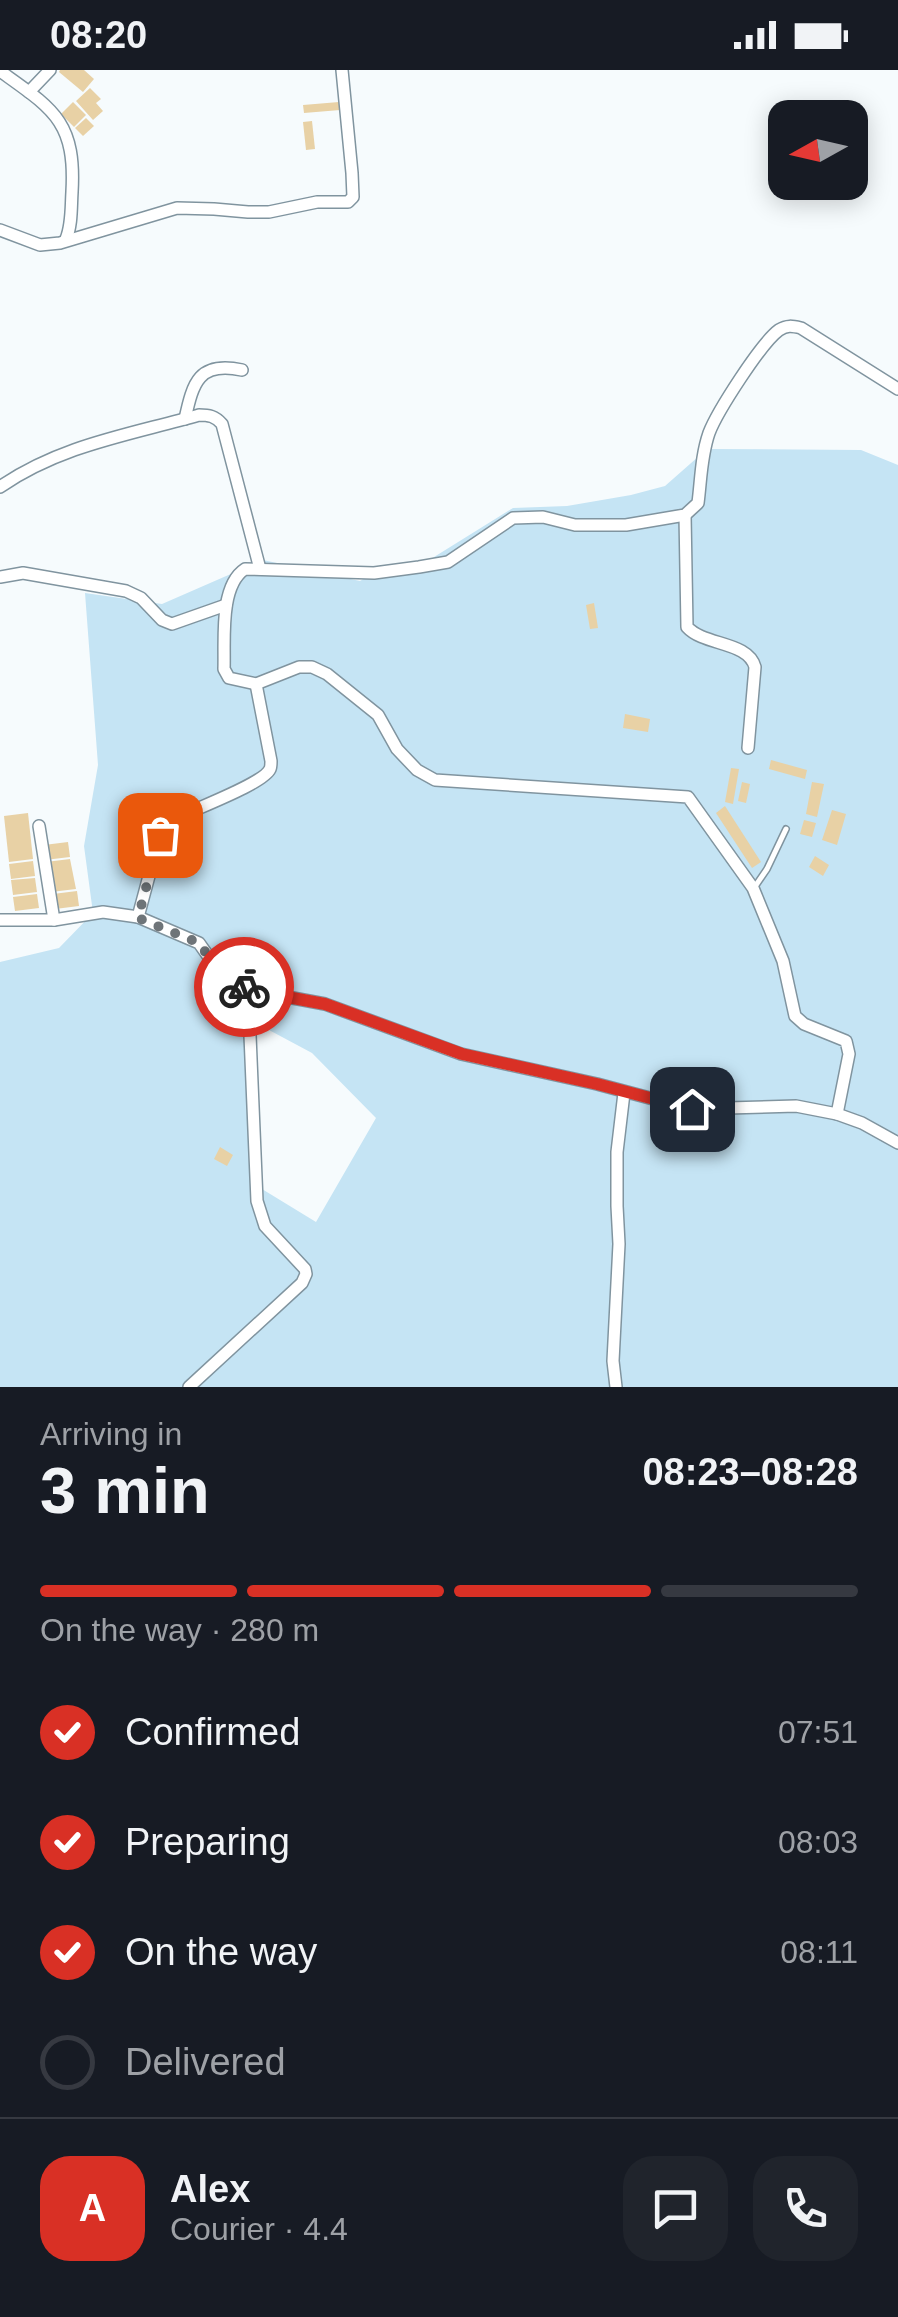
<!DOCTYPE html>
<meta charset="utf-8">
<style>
body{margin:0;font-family:Helvetica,sans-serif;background:#20242c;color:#f1f3f6;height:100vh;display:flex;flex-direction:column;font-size:38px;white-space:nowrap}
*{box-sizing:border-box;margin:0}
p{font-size:32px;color:#9ea1a6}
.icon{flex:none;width:55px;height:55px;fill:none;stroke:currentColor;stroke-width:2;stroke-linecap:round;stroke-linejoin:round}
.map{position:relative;height:1317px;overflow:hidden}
.sheet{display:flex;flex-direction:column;background:#171b24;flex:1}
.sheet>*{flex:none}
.needle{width:65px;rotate:262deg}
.controls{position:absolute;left:768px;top:30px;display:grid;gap:20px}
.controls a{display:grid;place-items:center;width:100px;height:100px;border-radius:20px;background:#171b24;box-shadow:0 5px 25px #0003;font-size:50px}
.pin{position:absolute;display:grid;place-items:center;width:85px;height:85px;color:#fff;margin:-42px;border-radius:20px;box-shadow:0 5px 15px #0006}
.courier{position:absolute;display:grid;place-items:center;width:100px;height:100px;margin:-50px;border:8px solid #d93025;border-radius:50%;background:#fff;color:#222;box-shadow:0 2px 12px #0007}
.overview em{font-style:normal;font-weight:800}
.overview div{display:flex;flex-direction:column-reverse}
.overview{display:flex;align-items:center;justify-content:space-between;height:170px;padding:0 40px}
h1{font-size:65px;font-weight:800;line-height:75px}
.bar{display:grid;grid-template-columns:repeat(4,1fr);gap:15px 10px;align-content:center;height:120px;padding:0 40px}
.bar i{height:12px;border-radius:8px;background:#363941}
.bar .on{background:#d93025}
.bar p{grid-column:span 4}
.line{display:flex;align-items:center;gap:25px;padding:0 40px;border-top:2px solid #363941}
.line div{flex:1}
.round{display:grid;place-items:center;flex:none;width:105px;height:105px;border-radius:30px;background:#20242c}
ol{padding:0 40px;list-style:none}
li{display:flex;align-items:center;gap:30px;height:110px}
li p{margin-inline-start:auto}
li .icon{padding:10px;border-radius:50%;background:#d93025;color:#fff;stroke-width:4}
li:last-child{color:#9ea1a6}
li i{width:55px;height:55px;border:5px solid #363941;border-radius:50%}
.status{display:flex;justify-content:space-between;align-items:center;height:70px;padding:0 50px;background:#171b24;direction:ltr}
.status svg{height:28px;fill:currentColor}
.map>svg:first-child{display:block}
.green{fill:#c5e4f4;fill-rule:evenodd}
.building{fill:#e8d1a5}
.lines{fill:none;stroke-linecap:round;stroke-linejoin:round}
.lane-casing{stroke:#80949f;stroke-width:8}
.street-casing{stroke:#80949f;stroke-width:14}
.lane{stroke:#fff;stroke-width:5}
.street{stroke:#fff;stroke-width:11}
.done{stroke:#6e7478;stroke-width:10;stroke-dasharray:0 18}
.route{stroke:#d93025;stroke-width:12}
</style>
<div class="status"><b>08:20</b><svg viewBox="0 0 49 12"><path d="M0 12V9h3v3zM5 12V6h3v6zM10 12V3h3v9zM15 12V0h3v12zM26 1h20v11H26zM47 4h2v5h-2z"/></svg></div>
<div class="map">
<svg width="898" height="1317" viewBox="0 0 898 1317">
<rect width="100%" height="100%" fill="#f6fbfd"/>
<path class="green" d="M 707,379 L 861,380 L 898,395 L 898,1317 L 0,1317 L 0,892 L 59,878 L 93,843 L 84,776 L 98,695 L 85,523 L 162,534 L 263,490 L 360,511 L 374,503 L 426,492 L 513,438 L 567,436 L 631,425 L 665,416 ZM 254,952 L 312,983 L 376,1048 L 316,1152 L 262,1119 Z"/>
<g class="building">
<polygon points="60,0 84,0 94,9 83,22 59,2"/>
<polygon points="90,18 101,29 96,33 103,41 93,50 76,31"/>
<polygon points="73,32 86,45 74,57 61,44"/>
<polygon points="339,32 340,40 304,43 303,35"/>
<polygon points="86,48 94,56 83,66 75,58"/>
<polygon points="312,51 315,79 306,80 303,52"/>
<polygon points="594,533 598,558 590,559 586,535"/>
<polygon points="625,644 650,649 648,662 623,658"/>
<polygon points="771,690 807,700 805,709 769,699"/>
<polygon points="731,698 739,699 733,734 725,732"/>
<polygon points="742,712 750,714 746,733 738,731"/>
<polygon points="812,712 824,714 817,747 806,744"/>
<polygon points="725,736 761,792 752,798 716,743"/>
<polygon points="832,740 846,744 837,775 822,770"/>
<polygon points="28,743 33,789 9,792 4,746"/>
<polygon points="804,750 816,753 812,767 800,764"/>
<polygon points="68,772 70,787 45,790 44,775"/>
<polygon points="815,786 829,795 823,806 809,797"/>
<polygon points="70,789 76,819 51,822 46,792"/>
<polygon points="33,791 35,806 11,809 9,794"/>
<polygon points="35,808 37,822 13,825 11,810"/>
<polygon points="77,821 79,836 55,839 53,824"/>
<polygon points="37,824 39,838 15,841 13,827"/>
<polygon points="220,1077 233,1085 227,1096 214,1089"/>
</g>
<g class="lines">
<g class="lane-casing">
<polyline id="lane" points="754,818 767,799 786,759"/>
</g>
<g class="street-casing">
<g id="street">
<path d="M 0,1 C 53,39 76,51 72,122 C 71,138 72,155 66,169"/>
<polyline points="29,22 50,0"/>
<polyline points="0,160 40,175 60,173 177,138 214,139 248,142 269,142 317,132 348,132 353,127 352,103 342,0"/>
<path d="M 185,349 C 193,312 199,291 242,300"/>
<path d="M 0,417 C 61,375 129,365 199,345 C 209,345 215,346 222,354 L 260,499"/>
<path d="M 685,445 L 687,557 C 704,576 748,571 755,597 L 748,678"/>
<polyline points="0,507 23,503 126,521 141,528 162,550 172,554 226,535"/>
<polyline points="39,756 54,850"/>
<path d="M 138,847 L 160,765 L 167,753 C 185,742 263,715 270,699 C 271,697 271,694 271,691 L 256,614"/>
<polyline points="0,850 54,850 103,842 138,847 199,873 218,900 232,912 255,921 325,934 461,984 597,1014 691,1039 796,1036 837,1044 862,1053 898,1073"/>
<path d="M 837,1044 L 849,984 L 846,971 L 804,954 L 795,946 L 783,891 L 753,818 L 688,727 L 435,710 L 417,700 L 397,679 L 378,645 L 327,604 L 312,597 L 299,597 L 256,614 L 229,608 L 224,599 C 225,571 219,516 245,499 L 374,503 L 419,497 L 448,492 L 513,448 L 543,447 L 575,455 L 626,455 L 685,445 L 698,433 C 701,410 701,386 709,363 C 717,342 761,273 779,260 C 787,255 792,256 801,258 L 898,319"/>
<polyline points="189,1317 302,1213 306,1204 305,1199 265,1156 257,1131 248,918"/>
<polyline points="616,1317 613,1291 619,1174 617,1136 617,1082 624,1023"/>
</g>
</g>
<use href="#lane" class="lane"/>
<use href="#street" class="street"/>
</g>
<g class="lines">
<polyline class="done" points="160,765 138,848 199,873 218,900 232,912 244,917"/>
<polyline class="route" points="244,917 255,921 325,934 462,984 597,1014 692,1039"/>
</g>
</svg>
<div class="controls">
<a><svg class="needle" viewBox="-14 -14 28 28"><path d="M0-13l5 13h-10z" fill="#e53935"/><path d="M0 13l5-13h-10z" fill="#9ea1a6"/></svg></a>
</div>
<div class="pin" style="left:160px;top:765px;background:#ea580c"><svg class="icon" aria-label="bag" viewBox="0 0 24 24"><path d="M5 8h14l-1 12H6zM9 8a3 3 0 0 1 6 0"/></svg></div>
<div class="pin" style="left:692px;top:1039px;background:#1f2937"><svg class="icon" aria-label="home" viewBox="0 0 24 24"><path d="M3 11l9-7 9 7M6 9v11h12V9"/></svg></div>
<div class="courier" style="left:244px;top:917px"><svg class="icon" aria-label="bike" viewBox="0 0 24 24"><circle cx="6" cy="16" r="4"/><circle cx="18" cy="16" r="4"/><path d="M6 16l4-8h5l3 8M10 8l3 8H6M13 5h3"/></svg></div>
</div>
<section class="sheet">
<div class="overview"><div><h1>3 min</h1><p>Arriving in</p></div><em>08:23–08:28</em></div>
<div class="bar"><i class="on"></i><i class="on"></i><i class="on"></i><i></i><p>On the way · 280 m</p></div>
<ol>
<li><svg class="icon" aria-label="check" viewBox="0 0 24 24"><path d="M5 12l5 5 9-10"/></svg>Confirmed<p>07:51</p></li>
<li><svg class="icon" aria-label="check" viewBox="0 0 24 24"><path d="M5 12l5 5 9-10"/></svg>Preparing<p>08:03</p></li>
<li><svg class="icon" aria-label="check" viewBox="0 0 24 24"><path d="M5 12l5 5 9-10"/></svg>On the way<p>08:11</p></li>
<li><i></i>Delivered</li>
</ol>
<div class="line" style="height:180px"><b class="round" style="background:#d93025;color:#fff">A</b><div><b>Alex</b><p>Courier · 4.4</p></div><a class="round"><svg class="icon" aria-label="chat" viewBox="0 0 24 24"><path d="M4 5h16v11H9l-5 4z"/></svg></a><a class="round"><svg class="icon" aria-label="phone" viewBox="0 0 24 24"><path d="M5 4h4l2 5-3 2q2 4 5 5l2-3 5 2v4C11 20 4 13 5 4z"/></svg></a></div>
</section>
